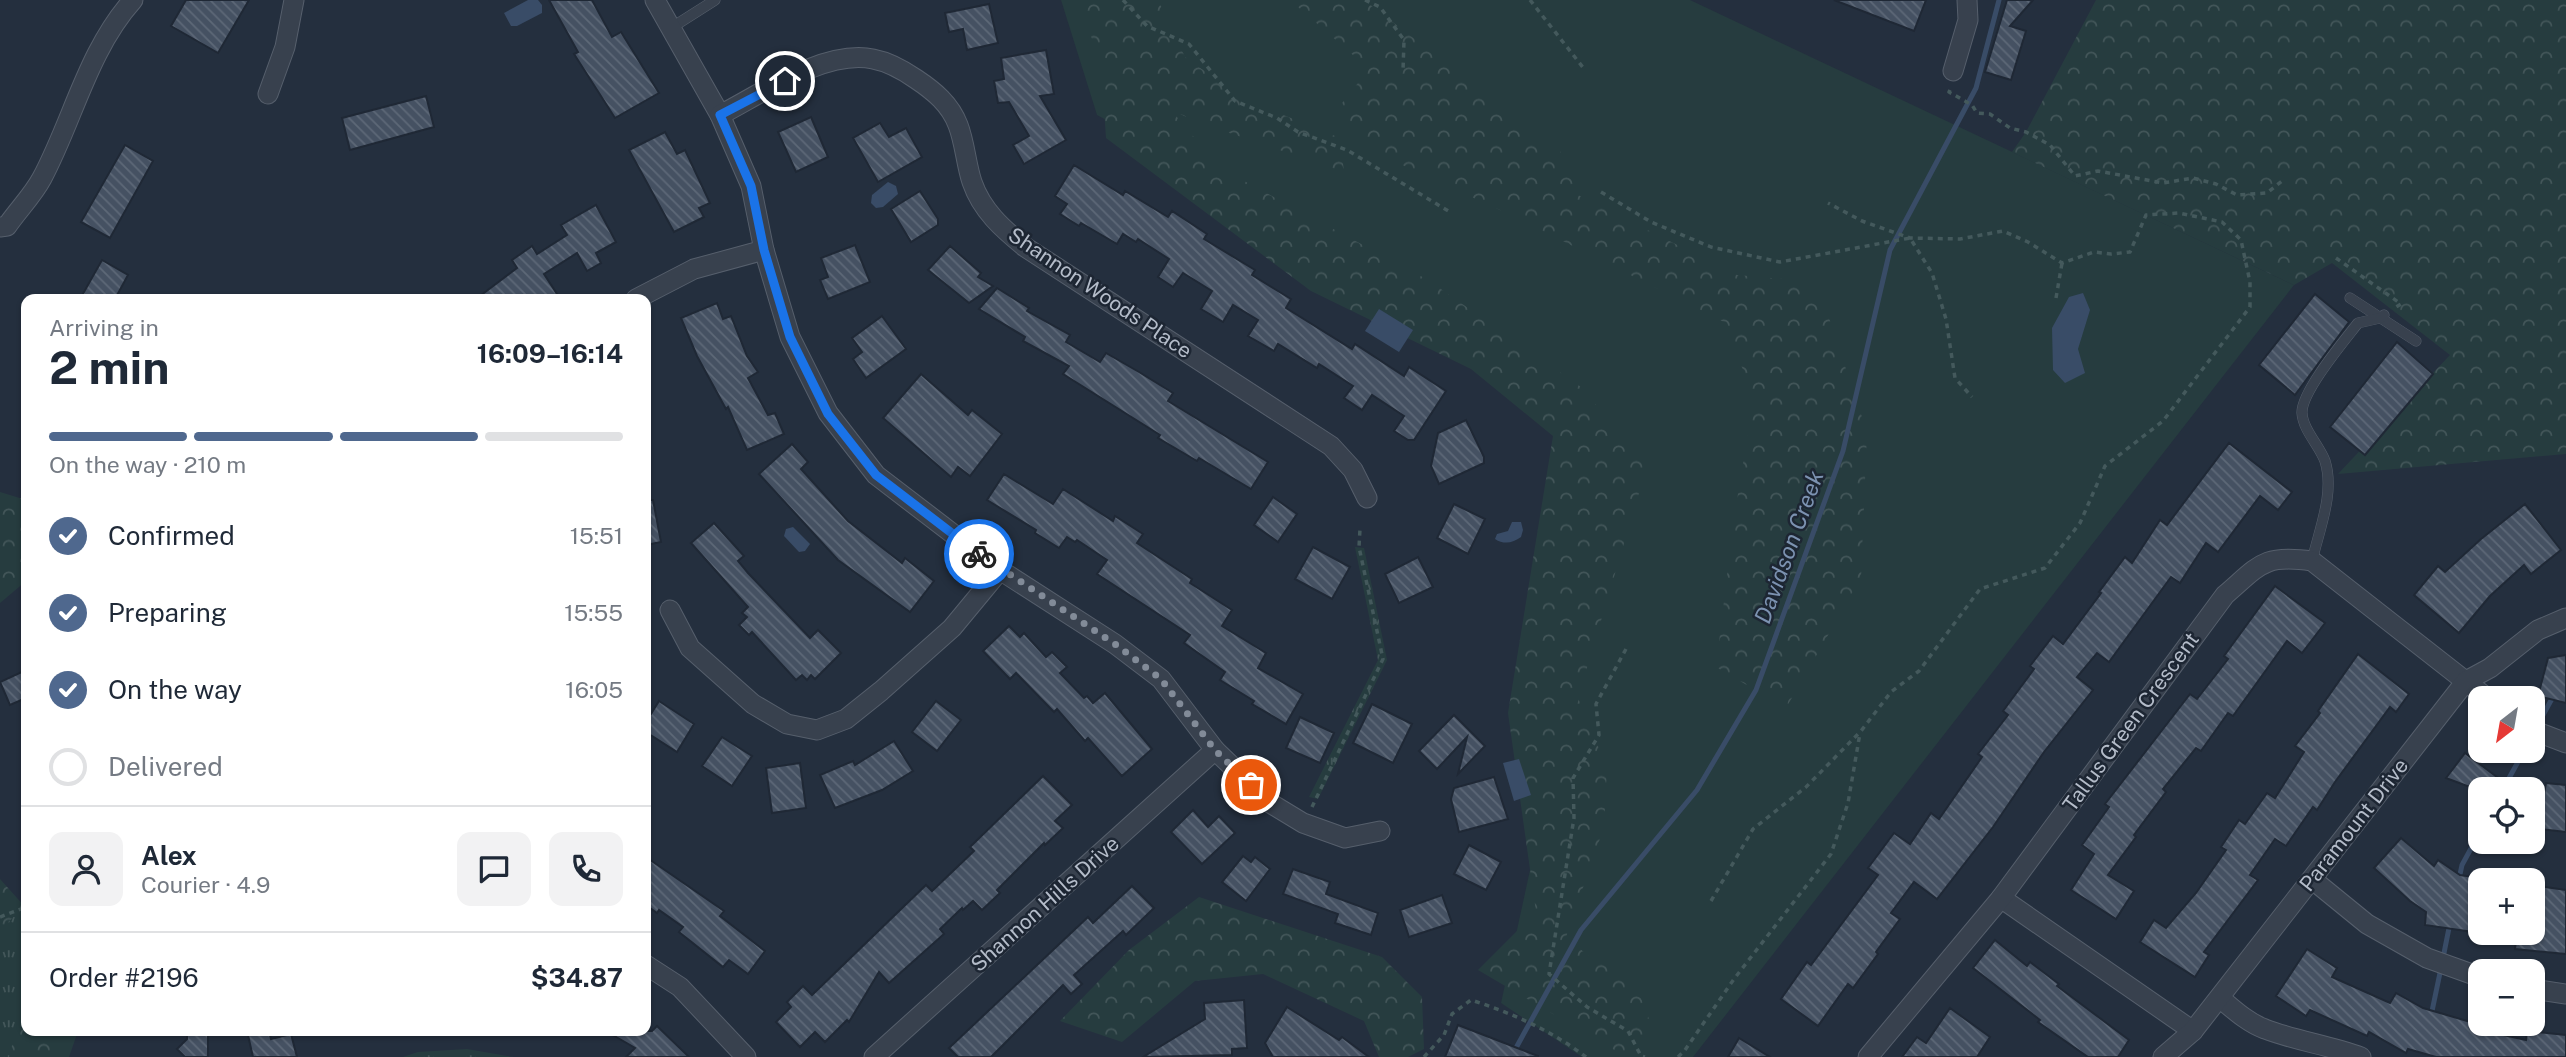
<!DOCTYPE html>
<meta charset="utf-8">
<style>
body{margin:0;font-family:"Public Sans",sans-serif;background:#f2f2f3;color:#1f2937;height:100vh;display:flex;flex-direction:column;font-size:26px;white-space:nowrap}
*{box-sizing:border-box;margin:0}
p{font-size:23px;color:#747a83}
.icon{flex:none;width:38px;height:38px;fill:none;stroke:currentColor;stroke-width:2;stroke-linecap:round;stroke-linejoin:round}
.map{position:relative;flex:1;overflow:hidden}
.details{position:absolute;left:21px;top:294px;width:630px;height:742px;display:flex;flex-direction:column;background:#fff;border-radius:14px;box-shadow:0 2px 5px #0004}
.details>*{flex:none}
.needle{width:46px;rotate:211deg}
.controls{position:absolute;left:2468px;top:686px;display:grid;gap:14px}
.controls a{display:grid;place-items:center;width:77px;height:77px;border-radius:14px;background:#fff;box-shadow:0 2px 5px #0004;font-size:35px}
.pin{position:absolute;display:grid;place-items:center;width:60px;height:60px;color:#fff;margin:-30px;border:4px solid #fff;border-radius:50%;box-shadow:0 2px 7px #0007}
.courier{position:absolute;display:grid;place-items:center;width:70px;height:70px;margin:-35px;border:5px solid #1a73e8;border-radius:50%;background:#fff;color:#222;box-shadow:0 2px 9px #0007}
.head em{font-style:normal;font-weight:700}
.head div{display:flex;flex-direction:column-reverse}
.head{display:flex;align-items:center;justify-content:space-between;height:119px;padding:0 28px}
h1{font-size:46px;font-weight:700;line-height:52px}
.bar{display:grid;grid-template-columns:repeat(4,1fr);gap:10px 7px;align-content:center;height:84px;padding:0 28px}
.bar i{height:9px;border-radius:5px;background:#e0e1e3}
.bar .selected{background:#4f688e}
.bar p{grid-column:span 4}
.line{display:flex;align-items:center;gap:18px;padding:0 28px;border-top:2px solid #e0e1e3}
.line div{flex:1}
.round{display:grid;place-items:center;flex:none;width:74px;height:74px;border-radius:14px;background:#f2f2f3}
ol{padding:0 28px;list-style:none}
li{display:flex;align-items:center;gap:21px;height:77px}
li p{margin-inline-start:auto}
li .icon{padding:7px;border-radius:50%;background:#4f688e;color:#fff;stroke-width:4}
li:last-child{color:#747a83}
li i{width:38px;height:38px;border:4px solid #e0e1e3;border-radius:50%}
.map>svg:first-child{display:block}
.grass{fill:#263c3f}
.forest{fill:url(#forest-crowns)}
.park{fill:url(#park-tufts)}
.water{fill:#394c67}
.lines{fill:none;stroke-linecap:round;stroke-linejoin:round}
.stream{stroke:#394c67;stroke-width:5}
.building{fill:url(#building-back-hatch);stroke:#1f2835;stroke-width:2}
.service-casing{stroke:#565f6c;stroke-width:11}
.minor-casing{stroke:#565f6c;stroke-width:21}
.path{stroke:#44595c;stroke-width:3.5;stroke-dasharray:5 5;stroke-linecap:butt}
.service{stroke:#38414e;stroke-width:10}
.minor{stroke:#38414e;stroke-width:19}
.done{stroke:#828b98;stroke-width:7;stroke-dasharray:0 12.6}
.route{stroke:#1a73e8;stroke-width:9}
.labels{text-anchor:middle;stroke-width:5;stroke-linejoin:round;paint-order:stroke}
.street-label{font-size:21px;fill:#b4bcc9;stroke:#1d2633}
.water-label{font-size:23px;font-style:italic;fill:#7c92b1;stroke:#1d2633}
</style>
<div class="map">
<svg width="2566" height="1057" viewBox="0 0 2566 1057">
<defs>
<pattern id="forest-crowns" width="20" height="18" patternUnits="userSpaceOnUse" patternTransform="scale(1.75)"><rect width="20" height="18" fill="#263c3f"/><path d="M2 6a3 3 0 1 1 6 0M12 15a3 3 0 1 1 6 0" fill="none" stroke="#435659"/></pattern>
<pattern id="park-tufts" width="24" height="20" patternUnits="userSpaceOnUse" patternTransform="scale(1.75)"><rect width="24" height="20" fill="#263c3f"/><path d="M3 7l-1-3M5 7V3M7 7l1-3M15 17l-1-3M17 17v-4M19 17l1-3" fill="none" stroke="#435659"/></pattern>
<pattern id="building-back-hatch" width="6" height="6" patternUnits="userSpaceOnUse" patternTransform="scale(1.75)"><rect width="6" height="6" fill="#455162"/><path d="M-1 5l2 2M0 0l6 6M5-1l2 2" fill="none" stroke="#5d6877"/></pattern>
</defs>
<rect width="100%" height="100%" fill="#242f3e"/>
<polygon class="grass" points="1061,0 1690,0 2294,285 1693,1057 1582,1057 1501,1003 1619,462 1454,309 1097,115"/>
<g class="forest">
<polygon points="1093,0 1158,0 1185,57 1242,98 1340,138 1344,172 1200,123 1171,110 1220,168 1428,280 1581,387 1647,466 1578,698 1607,768 1604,827 1566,937 1592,959 1635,982 1655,1035 1639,1057 1623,1055 1478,970 1536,912 1508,713 1553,436 1471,369 1311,291 1106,138 1102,77 1085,13"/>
<polygon points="1290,0 1364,0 1560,151 1578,195 1737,275 1817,282 1867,432 1861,578 1786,708 1716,667 1734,518 1754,398 1724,322 1515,217 1359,145 1331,117 1369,69"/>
<polygon points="2096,0 2566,0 2566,454 2338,474 2450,355 2332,263 2294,285 2012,152 2026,132"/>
<polygon points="0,492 26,500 26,581 0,603"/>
<polygon points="0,879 26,908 26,1031 78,1031 69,1057 0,1057"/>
<polygon points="1199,897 1382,957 1422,997 1424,1049 1408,1057 1379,1057 1364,1021 1263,974 1195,981 1122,1042 1060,1021 1129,950"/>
</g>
<g class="park">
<polygon points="1355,547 1364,548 1387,660 1318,799 1309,797 1378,660"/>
<polygon points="26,905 26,992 9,1057 0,1057 0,930"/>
<polygon points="467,1049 513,1057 403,1057 418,1052"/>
</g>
<g class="water">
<polygon points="528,0 538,0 542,5 542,13 517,26 511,26 504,13"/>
<polygon points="888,182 896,186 898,194 883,207 876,208 871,203 872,195"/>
<polygon points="2083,293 2090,310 2078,349 2085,373 2065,383 2053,370 2052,328 2069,297"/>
<polygon points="1379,309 1413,330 1399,352 1365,331"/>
<path d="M 1512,522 L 1521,522 L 1523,530 L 1521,537 C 1513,543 1504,545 1495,539 L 1497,534 L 1508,531 Z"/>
<polygon points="793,527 810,544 805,551 799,552 784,536 786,529"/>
<polygon points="1519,759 1531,795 1514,801 1503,763"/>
</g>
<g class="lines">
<g class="stream">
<polyline points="2537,726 2554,695"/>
<polyline points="2503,789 2524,751"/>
<polyline points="2459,879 2462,865 2480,832"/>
<polyline points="2443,958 2450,923"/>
<polyline points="2431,1016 2441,968"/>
<polyline points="1511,1057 1581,930 1697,790 1756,690 1843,451 1890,250 1976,88 1999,0"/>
</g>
</g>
<g class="building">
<polygon points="186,0 249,0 218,53 171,26"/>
<polygon points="549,0 592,0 612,37 621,32 659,93 615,118 574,54 578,52"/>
<polygon points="1834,0 1926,0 1914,31"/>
<polygon points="2007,0 2033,0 2010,26 2026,31 2011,80 1985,72"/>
<polygon points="989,4 998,43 967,50 963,29 949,32 945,13"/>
<polygon points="1046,50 1054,94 1040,96 1066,140 1024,164 1013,145 1029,136 1009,102 998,103 994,81 1004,79 1001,58"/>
<polygon points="426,96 434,127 350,150 342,118"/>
<polygon points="811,117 828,157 796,172 778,132"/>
<polygon points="880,123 889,137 906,128 922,157 878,182 853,138"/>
<polygon points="665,132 677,154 685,150 710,203 699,208 704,217 674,232 629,150"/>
<polygon points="125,145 153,161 110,238 81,222"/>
<polygon points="1074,165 1123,195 1125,191 1168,217 1172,211 1207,234 1204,239 1255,270 1252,275 1291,299 1286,308 1352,349 1355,344 1404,376 1409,367 1446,391 1414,440 1408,440 1394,431 1404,416 1372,395 1362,410 1344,398 1353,386 1319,364 1317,368 1278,344 1274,351 1248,336 1258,320 1233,305 1223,322 1201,309 1212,291 1183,273 1173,287 1158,277 1169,259 1138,239 1136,242 1123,234 1117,244 1081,223 1079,226 1060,214 1067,204 1055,196"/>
<polygon points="920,191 938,219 938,225 911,242 891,209"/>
<polygon points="596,205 616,242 596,253 601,263 587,271 577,253 544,274 557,294 548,299 476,299 517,268 512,260 532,246 537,254 567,235 561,225"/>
<polygon points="855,245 870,282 828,299 820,280 828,277 821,258"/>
<polygon points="950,246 981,273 978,277 993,286 969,303 928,270"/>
<polygon points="102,260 128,275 115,299 80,299"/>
<polygon points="997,288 1029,308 1027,311 1070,335 1066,342 1100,362 1106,353 1139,372 1173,393 1168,401 1268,462 1251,489 1199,458 1197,461 1158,438 1160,435 1063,374 1069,366 1023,341 1025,337 979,309"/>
<polygon points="2315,294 2349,322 2295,395 2259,365"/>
<polygon points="717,303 723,319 731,316 747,356 758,372 748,378 768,415 775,413 784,434 747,450 728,407 726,409 697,356 681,318"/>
<polygon points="882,316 906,349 866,378 853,359 862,352 852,338"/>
<polygon points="2397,342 2433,374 2365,455 2330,427"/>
<polygon points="921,374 968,415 972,410 1002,434 970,476 958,467 951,477 883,418"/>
<polygon points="1466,420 1484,457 1484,463 1439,484 1431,466 1438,433"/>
<polygon points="2229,443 2292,492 2278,510 2260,496 2218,552 2206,543 2180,583 2171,577 2109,662 2097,653 2077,677 2093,690 2044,752 1993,827 1937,899 1914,882 1891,913 1900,919 1876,952 1878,954 1853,988 1848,984 1818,1026 1781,999 1807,962 1811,965 1878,875 1868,868 1894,833 1910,844 1931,813 1939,819 1982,757 1978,754 2008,715 2003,711 2034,669 2030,666 2053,636 2063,644 2101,593 2099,592 2125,557 2132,563 2160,520 2167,525"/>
<polygon points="792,444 808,462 801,469 848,521 902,563 905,558 934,581 910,612 838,560 759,474"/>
<polygon points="1004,474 1053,504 1063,489 1113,521 1115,516 1143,534 1137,543 1192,579 1190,583 1232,610 1222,626 1266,653 1258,668 1303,694 1286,724 1252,704 1254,701 1220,680 1225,672 1184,643 1190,635 1097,574 1107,560 1077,540 1075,542 1067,537 1059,548 1035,533 1036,530 987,500"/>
<polygon points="1273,497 1297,514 1278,542 1254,525"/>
<polygon points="646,500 653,500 661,542 646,545"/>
<polygon points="1454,504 1485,519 1468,554 1437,538"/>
<polygon points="2525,504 2561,550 2531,574 2524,565 2490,596 2459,633 2414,595 2438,566 2445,572 2481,539"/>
<polygon points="714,523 744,556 738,561 748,573 810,638 818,630 841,653 815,679 811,675 807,680 802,675 796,680 752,632 749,635 739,625 747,617 742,613 748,607 691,543"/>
<polygon points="1313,547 1350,567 1332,599 1295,579"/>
<polygon points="1418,557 1433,587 1399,603 1385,574"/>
<polygon points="2275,586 2325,623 2302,653 2287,641 2233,716 2228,713 2201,751 2196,748 2163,789 2166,792 2134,835 2136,837 2108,875 2134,891 2116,919 2071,890 2094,854 2082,845 2109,807 2105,804 2190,694 2197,699 2228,659 2224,656"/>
<polygon points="1009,626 1020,637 1024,633 1046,657 1052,652 1067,667 1060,673 1084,698 1087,696 1093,703 1105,693 1152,749 1122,776 1088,738 1085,741 1057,709 1054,712 1016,673 1010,679 983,651"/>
<polygon points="2358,654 2409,694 2396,712 2390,707 2335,782 2317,810 2313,807 2286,846 2275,839 2250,875 2258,880 2204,952 2209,955 2195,977 2140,942 2154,920 2166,928 2196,893 2226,850 2221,847 2239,820 2245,824 2267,793 2275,798 2304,752 2295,746 2320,713 2318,711"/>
<polygon points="2566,655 2566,703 2538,696 2548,658"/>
<polygon points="26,670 26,698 10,705 0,682"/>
<polygon points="659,701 694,724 677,752 646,732 646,722"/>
<polygon points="936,701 961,720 937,751 912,732"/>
<polygon points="1372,704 1412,724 1393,763 1353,743"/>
<polygon points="1454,715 1485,746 1458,774 1467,737 1437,769 1419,751"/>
<polygon points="1300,717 1334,733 1320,763 1286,748"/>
<polygon points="722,737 752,756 732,786 702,766"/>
<polygon points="894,741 913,771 882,790 835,808 820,775 853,761 855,765"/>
<polygon points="2465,753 2513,789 2475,789 2446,778"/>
<polygon points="800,763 806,808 772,813 766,768"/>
<polygon points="1043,776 1072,805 1055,821 1063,828 1045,845 1044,843 997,890 1000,893 982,910 973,901 963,910 962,908 940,929 944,934 889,983 879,972 849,1022 847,1020 825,1042 815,1032 800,1047 776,1022 791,1007 787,1002 803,986 812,995 926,885 932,891 974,851 970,847"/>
<polygon points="1494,777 1508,819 1459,832 1451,799 1454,788"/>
<polygon points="2546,783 2566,785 2566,832 2532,828 2532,788 2544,794"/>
<polygon points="1193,810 1208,827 1219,816 1235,833 1202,864 1171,832"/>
<polygon points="2401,838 2434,866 2438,860 2460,875 2480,878 2480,933 2425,925 2426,912 2410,901 2374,868"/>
<polygon points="1469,845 1501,862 1486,890 1454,874"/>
<polygon points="1243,856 1251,862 1255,857 1270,869 1246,901 1222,882"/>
<polygon points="646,857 724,911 720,916 765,951 748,974 729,960 723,967 679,932 683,927 659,910 657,913 646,905"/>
<polygon points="1293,869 1330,882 1326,894 1378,913 1371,935 1335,923 1338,914 1283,894"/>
<polygon points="2532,885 2566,890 2566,954 2515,949 2517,933 2532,933"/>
<polygon points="1132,886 1154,908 1126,935 1123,931 1074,975 1082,984 1071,994 1063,985 991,1057 958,1057 949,1048 1088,917 1093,923"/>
<polygon points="1442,895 1452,923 1409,937 1400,910"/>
<polygon points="1995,940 2027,966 2030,962 2059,984 2057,986 2129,1040 2118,1057 2088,1057 2038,1022 2040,1020 1973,968"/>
<polygon points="2307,949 2337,968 2332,977 2390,1003 2396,993 2423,1008 2474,1023 2472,1028 2526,1040 2527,1031 2566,1035 2566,1057 2436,1057 2408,1049 2406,1053 2369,1032 2367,1036 2310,1010 2306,1016 2276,996"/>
<polygon points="1244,1000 1247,1048 1232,1049 1232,1055 1143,1057 1205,1019 1204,1003"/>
<polygon points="1287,1007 1339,1040 1342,1037 1369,1057 1273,1057 1265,1043"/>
<polygon points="1950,1008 1990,1037 1977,1057 1902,1057 1917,1037 1926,1043"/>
<polygon points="1458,1025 1538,1056 1538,1057 1445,1057"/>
<polygon points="657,1026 689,1057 626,1057 635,1048 606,1031 652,1031"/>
<polygon points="187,1031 208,1031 208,1057 185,1057 177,1049 187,1039"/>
<polygon points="247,1031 269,1031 271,1039 291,1034 297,1057 253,1057"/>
<polygon points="1739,1038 1770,1057 1728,1057"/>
</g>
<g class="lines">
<g class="service-casing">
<g id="service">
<polyline points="671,28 715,0"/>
<polyline points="2350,298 2416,341"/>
<path d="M 2312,561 C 2319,530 2335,493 2325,461 C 2319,445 2303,430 2302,413 C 2301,392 2344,341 2358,323 L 2380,318 L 2384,315"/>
</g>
</g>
<g class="minor-casing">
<g id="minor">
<polyline points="655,0 720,115 751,186 764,250 790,337 828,413 876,475 1000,570 1115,644 1161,679 1215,750 1270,803 1303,823 1345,838 1380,831"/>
<polyline points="1953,71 1968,20 1967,0"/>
<polyline points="268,94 285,47 294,0"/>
<path d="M 720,115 C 761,94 825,49 873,59 C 889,62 903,70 916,79 C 934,91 950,104 958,125 C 965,143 966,164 972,182 C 982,211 1003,229 1025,247 L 1331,446 L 1353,470 L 1367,498"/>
<path d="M 0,227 L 7,226 C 18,210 33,195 42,178 C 73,120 88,50 133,0"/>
<polyline points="636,299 694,269 764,250"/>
<polyline points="670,610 690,648 753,704 787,724 817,730 846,719 881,691 952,628 1000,570"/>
<polyline points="2532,730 2566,743"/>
<polyline points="2313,880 2367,924 2427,958 2480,977"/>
<polyline points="2001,898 2193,1031"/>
<polyline points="646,965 680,987 746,1057"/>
<polyline points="2532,989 2566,994"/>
<path d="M 2220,998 C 2233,1009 2248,1023 2265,1029 C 2296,1041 2329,1045 2361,1057"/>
<polyline points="874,1057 1215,750"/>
<path d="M 1868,1057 L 2001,898 L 2225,595 C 2260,565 2263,554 2312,561 L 2487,698"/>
<polyline points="2163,1057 2193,1031 2466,681 2490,668 2538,630 2566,618"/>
</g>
</g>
<g class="path">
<polyline points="1123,0 1147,26 1189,44 1235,101 1277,118 1298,132 1347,150 1450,212"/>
<polyline points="1365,0 1380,7 1404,40 1403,71"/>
<polyline points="1530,0 1585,70"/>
<polyline points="1950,90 1949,92 1972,105 1977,113 1990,114 2010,128 2026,132 2050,145 2075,176 2098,171 2163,183 2193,178 2216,184 2237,195 2267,193 2282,181"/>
<polyline points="1601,192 1651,222 1711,247 1780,262 1910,238 1932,273 1946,319 1955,378 1972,397"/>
<polyline points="2336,258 2401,304 2393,309"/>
<polyline points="2056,298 2062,263"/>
<polyline points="1626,649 1596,704 1599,735 1573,778 1574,818 1549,974 1587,1007 1628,1031 1641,1056 1645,1057"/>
<polyline points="1312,807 1383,659 1359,547 1360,529"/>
<polyline points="1711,901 1753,829 1806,787 1861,731 1891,692 1919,671 1980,589 2045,568 2080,523 2105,466 2163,421 2250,307 2250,282 2241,240 2222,222 2179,213 2146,215 2130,252 2111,254 2094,252 2062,263 2028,242 2003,231 1960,239 1910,238 1862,221 1828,203"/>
<polyline points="0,917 26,907"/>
<path d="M 1424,1057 L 1444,1035 L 1452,1014 L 1471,1000 C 1512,1013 1552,1031 1586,1057"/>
<polyline points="1678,1057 1685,1050 1734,979 1831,854 1848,803 1860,733"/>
</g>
<use href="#service" class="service"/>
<use href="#minor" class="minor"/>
</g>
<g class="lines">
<polyline class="done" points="979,554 1115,644 1161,679 1215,750 1251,785"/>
<polyline class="route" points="785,81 720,115 751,186 764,250 790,337 828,414 876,475 979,554"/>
</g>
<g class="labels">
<g class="street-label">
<text transform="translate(1100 293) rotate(34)" y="7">Shannon Woods Place</text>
<text transform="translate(2131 722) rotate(-54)" y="7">Tallus Green Crescent</text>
<text transform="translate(2354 825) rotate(-52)" y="7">Paramount Drive</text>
<text transform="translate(1045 904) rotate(-42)" y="7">Shannon Hills Drive</text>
</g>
<g class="water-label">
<text transform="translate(1789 547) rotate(-70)" y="8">Davidson Creek</text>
</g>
</g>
</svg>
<div class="controls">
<a><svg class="needle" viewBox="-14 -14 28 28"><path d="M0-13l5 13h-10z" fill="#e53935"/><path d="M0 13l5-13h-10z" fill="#747a83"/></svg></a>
<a><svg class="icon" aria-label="locate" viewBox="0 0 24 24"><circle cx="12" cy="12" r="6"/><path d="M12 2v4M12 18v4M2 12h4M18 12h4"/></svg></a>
<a>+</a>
<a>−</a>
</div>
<div class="pin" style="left:1251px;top:785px;background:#ea580c"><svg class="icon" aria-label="bag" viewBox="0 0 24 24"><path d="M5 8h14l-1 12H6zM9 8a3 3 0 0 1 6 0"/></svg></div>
<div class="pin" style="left:785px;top:81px;background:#1f2937"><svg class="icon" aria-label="home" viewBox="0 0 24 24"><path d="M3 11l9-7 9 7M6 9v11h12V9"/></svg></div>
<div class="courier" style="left:979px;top:554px"><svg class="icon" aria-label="bike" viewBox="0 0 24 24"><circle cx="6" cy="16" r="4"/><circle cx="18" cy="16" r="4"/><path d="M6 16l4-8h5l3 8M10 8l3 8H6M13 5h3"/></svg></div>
<section class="details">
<div class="head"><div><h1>2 min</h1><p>Arriving in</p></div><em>16:09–16:14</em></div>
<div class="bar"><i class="selected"></i><i class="selected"></i><i class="selected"></i><i></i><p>On the way · 210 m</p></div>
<ol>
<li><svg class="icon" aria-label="check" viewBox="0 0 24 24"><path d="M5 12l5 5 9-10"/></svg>Confirmed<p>15:51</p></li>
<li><svg class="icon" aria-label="check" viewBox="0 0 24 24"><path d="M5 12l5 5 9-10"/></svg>Preparing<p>15:55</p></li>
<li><svg class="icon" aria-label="check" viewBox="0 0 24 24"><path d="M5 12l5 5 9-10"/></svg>On the way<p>16:05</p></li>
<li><i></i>Delivered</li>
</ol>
<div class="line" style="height:126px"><a class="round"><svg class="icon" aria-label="person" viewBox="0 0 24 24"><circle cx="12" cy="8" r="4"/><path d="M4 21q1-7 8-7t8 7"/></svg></a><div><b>Alex</b><p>Courier · 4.9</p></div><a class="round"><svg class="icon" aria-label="chat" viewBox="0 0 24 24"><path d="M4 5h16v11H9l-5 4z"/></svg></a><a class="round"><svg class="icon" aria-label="phone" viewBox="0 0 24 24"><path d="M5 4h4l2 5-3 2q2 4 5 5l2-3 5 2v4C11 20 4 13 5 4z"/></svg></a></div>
<div class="line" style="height:91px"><div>Order #2196</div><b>$34.87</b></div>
</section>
</div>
